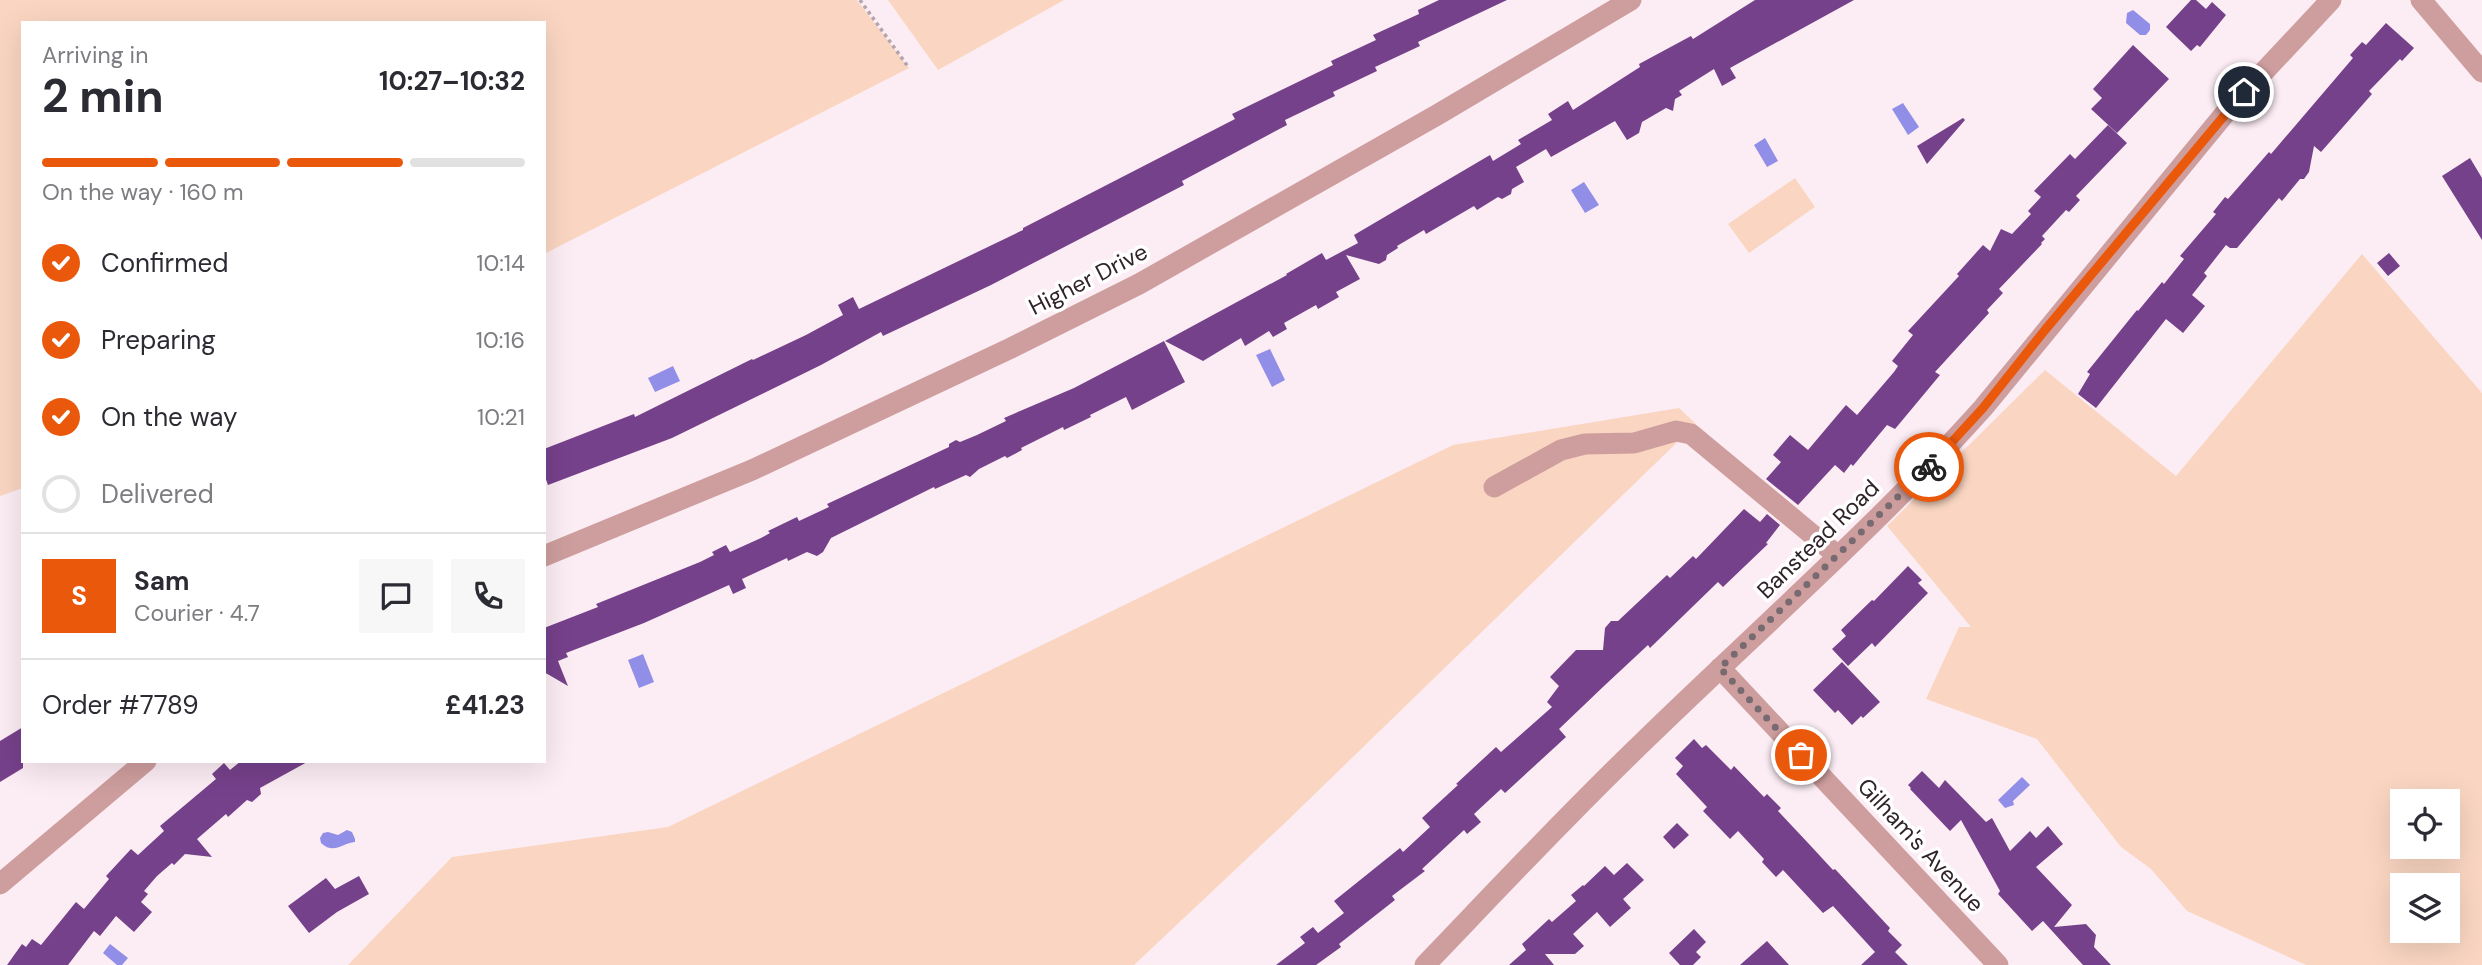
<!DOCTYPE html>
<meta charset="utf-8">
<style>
body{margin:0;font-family:"DM Sans",sans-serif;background:#f7f7f7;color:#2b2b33;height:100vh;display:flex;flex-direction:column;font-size:26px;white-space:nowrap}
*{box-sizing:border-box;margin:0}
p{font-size:23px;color:#7c7c81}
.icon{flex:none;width:38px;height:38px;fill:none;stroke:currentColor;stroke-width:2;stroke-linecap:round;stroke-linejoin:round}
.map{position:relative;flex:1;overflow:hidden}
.side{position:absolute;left:21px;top:21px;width:525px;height:742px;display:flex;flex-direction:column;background:#fff;border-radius:0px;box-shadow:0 7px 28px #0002}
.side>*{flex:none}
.buttons{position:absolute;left:2390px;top:789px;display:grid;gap:14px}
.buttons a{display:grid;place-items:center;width:70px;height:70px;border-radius:0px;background:#fff;box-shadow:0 7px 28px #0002;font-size:35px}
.pin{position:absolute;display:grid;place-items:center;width:60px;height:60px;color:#fff;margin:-30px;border:4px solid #fff;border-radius:50%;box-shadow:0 2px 7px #0007}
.courier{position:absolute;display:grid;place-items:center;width:70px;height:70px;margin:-35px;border:5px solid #ea580c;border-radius:50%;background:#fff;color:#222;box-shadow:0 2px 9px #0007}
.summary em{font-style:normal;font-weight:700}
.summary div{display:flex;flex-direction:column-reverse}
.summary{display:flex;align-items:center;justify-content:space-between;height:119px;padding:0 21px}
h1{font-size:46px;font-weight:700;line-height:52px}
.bar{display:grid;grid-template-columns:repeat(4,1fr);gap:10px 7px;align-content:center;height:84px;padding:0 21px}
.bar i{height:9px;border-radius:5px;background:#e1e1e2}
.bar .active{background:#ea580c}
.bar p{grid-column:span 4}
.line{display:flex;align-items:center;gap:18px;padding:0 21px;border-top:2px solid #e1e1e2}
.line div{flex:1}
.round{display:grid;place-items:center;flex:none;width:74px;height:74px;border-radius:0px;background:#f7f7f7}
ol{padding:0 21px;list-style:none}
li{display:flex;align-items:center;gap:21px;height:77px}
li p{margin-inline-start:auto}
li .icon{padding:7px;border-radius:50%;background:#ea580c;color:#fff;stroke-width:4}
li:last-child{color:#7c7c81}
li i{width:38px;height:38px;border:4px solid #e1e1e2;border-radius:50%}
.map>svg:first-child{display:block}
.green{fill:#fad6c2;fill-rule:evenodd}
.water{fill:#918ee7}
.building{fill:#76418b}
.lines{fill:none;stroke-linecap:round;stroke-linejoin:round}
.path{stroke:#b3a5ac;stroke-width:3.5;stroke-dasharray:3.5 3.5;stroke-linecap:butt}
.minor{stroke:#ce9e9e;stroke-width:21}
.done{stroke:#776a71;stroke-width:7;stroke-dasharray:0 12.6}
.route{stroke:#ea580c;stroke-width:9}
.labels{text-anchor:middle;stroke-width:7;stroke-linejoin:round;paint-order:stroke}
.street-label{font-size:23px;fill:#30232a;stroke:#fff}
</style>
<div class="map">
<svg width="2482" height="965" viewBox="0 0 2482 965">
<rect width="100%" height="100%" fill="#fcedf4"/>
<g class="green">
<polygon points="0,0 857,0 909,68 544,254 544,23 23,23 23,488 0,496"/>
<polygon points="888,0 1064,0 938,70"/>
<polygon points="1795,178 1815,207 1749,253 1728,224"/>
<path d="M 2362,254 L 2482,393 L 2482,965 L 2306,965 L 2187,911 L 2151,869 L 2121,847 L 2037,739 L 1926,699 L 1959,627 L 1971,627 L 1887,526 L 2045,370 L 2176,476 ZM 2403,802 L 2448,802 L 2448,847 L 2403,847 ZM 2403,886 L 2448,886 L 2448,931 L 2403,931 Z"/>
<polygon points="1679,408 1696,424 1288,820 1134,965 348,965 452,857 668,827 1453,445"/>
</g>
<g class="water">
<polygon points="2133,10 2150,24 2150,30 2146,35 2140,35 2126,23 2127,13"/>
<polygon points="1903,103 1919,127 1908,135 1892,109"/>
<polygon points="1765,138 1778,161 1767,167 1754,145"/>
<polygon points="1584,182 1599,205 1585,213 1571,190"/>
<polygon points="1270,349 1285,380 1272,387 1256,355"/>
<polygon points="673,366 680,381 655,392 648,378"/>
<polygon points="643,654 654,682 639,688 628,660"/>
<polygon points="2022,777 2030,785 2013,801 2014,805 2005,808 1998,800"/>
<path d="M 347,830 L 352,832 L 355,839 L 355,842 C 342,843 334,855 321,843 L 320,838 L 323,833 L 328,832 L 338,835 Z"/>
<polygon points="110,944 128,958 122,965 117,965 103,953"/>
</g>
<g class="building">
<polygon points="1439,0 1507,0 1418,42 1420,46 1375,67 1377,71 1333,92 1335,96 1285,120 1287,125 1182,181 1184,185 991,285 883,336 881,332 821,365 672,438 548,485 544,474 544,449 634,414 635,417 752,359 753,360 806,335 843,315 838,305 853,297 859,309 1023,230 1023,228 1235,119 1232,114 1333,65 1331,61 1376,40 1373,35 1419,14 1418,10"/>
<polygon points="1755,0 1854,0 1730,68 1736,78 1722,86 1714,69 1679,91 1682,95 1675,99 1673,111 1666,108 1642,122 1639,133 1627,140 1615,121 1551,157 1546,149 1516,167 1524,182 1512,189 1511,194 1502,199 1498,197 1477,210 1474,206 1426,234 1424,230 1397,246 1398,248 1387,255 1386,260 1379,264 1346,255 1360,279 1336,292 1339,297 1318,309 1316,305 1284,323 1287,329 1273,337 1269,331 1245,346 1241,338 1203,361 1165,341 1287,275 1286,274 1322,253 1326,260 1358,243 1354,235 1490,155 1493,161 1521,144 1518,140 1552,120 1548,114 1568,101 1573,110 1640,67 1639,64 1691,36 1693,39"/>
<polygon points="2191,0 2196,0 2206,9 2212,2 2226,15 2200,47 2197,45 2191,51 2166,27"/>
<polygon points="2386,23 2414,48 2402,61 2400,59 2369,91 2372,94 2321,152 2314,146 2309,172 2304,179 2300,179 2282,201 2279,198 2237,248 2230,248 2226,245 2204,273 2207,276 2192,295 2205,306 2183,333 2166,319 2096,408 2078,394 2090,374 2087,372 2137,310 2138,311 2162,282 2164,284 2184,259 2180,256 2216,214 2213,212 2225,197 2228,199 2269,152 2271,154 2353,58 2350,55 2362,42 2366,45"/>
<polygon points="2133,45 2169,79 2117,133 2091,109 2102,98 2093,89"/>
<polygon points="1963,118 1965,120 1927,164 1917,146"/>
<polygon points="2108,125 2127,143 2076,196 2080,200 2069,212 2066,210 2042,236 2045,239 2041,243 2042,244 1999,289 2003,293 1987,310 1989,313 1935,372 1940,375 1895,429 1887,425 1853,466 1851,464 1844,473 1835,465 1798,505 1766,479 1781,462 1773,455 1790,435 1808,450 1846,405 1857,415 1894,372 1898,366 1892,361 1913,335 1908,331 1959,276 1957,274 1983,245 1990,251 2001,229 2012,234 2031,214 2028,211 2041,197 2034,191 2070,154 2075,159"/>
<polygon points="2470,158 2482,178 2482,240 2442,176"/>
<polygon points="2389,253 2400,266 2388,276 2377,263"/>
<polygon points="1164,341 1185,382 1132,410 1126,397 1090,415 1091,417 1064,430 1063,427 1021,448 1022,450 1007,458 1005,456 979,469 970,477 966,475 935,489 934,487 831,538 823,552 817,556 807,552 788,561 787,558 742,579 746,588 733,594 729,585 644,623 566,653 568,657 558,661 568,686 544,672 544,628 598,607 596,604 700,562 714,555 712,552 726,545 730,552 761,538 770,533 768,531 797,517 799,521 829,507 827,504 949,447 949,444 956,440 960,442 977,435 1006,421 1004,418 1074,388"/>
<polygon points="1744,509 1760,522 1767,514 1780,525 1766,543 1768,544 1723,587 1718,582 1650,648 1648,645 1604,686 1559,729 1566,737 1505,793 1501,789 1474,814 1481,822 1467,834 1464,830 1422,869 1425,871 1392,896 1395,900 1339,944 1341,947 1316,965 1276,965 1305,943 1300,937 1313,927 1318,933 1344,913 1334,901 1400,848 1403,852 1430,827 1422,818 1458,785 1456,784 1496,747 1501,752 1552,707 1547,702 1559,686 1550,677 1576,650 1603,650 1605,628 1611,621 1618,621 1667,575 1670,578 1693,556 1696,559"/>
<polygon points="1908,566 1922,580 1918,583 1928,593 1875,647 1872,643 1848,666 1832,649 1846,636 1841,630 1872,600 1874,601"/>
<polygon points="1842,662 1880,702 1863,718 1861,716 1852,725 1838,710 1835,713 1813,690"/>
<polygon points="23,727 23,768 0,782 0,741"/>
<polygon points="1694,739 1702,748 1706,745 1731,770 1734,766 1764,797 1767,794 1781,808 1778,811 1809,844 1833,870 1835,869 1890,928 1888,931 1902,945 1895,952 1908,965 1861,965 1875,952 1833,906 1823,913 1783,870 1776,877 1762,862 1764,859 1738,831 1730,839 1703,811 1707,807 1676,774 1683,766 1675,758"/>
<polygon points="241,761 309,761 260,788 261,794 252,802 247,800 228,817 226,814 197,839 212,857 185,854 174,865 172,863 157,876 144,891 148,894 141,902 152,912 134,932 116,916 100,936 94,931 68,965 7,965 22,944 26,947 32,939 41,945 76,902 84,909 109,879 106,876 131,849 138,855 164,831 160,826 216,779 212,774 224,763 230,770"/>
<polygon points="1922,771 1939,788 1945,780 1986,822 1992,818 2010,851 2030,831 2036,838 2048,826 2063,844 2036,867 2072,905 2054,927 2086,924 2096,935 2094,947 2111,965 2083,965 2043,921 2032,931 1998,894 2000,891 1961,820 1950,831 1910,789 1911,788 1908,785"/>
<polygon points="1677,823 1689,835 1674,849 1663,837"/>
<polygon points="1627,863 1644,880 1623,899 1631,908 1610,927 1597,912 1573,934 1584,946 1575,954 1545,954 1554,965 1509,965 1526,950 1522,944 1549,919 1552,922 1576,901 1571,895 1583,885 1584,886 1605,866 1614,875"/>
<polygon points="359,876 369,894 337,912 309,933 288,906 326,878 335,889"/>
<polygon points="1694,929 1706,942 1696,952 1701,957 1693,965 1680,965 1669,953"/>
<polygon points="1767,941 1789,965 1740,965"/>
</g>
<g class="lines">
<polyline class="path" points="860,0 909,68"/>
<g class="minor">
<polyline points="2421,0 2482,72"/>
<polyline points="1494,487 1561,450 1585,444 1634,443 1676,431 1691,434 1838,556"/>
<polyline points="544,556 752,470 1011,348 1139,284 1437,115 1631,0"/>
<polyline points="1720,668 1998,965"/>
<polyline points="0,884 146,761"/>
<path d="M 1425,965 C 1497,890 1568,814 1643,742 C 1757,631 1877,526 1983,408 L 2227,111 L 2331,0"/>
</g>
</g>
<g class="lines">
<polyline class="done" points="1801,755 1720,668 1929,467"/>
<polyline class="route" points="1929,467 1983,408 2045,330 2244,92"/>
</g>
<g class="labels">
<g class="street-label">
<text transform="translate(1088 279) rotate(-27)" y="8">Higher Drive</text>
<text transform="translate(1818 539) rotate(-44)" y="8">Banstead Road</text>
<text transform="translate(1921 845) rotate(47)" y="8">Gilham's Avenue</text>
</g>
</g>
</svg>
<div class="buttons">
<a><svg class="icon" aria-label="locate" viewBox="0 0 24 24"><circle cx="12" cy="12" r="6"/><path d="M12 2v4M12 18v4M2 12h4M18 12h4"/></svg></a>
<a><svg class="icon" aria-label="layers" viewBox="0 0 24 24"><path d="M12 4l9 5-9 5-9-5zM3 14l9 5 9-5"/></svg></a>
</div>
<div class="pin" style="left:1801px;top:755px;background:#ea580c"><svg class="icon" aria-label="bag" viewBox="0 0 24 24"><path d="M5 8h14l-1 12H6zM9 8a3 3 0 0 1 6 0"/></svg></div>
<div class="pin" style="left:2244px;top:92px;background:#1f2937"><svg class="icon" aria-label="home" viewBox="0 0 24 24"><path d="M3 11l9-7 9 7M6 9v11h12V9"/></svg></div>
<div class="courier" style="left:1929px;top:467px"><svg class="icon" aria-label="bike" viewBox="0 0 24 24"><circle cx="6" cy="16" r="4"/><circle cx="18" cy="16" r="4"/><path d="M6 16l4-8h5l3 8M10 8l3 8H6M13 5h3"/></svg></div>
<section class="side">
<div class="summary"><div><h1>2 min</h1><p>Arriving in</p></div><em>10:27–10:32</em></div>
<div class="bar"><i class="active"></i><i class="active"></i><i class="active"></i><i></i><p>On the way · 160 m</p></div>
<ol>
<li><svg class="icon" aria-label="check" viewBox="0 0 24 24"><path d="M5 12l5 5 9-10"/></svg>Confirmed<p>10:14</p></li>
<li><svg class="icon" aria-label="check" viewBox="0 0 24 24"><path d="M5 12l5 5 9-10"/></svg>Preparing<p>10:16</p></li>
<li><svg class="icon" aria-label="check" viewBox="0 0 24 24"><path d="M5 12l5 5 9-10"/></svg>On the way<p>10:21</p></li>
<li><i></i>Delivered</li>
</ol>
<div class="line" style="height:126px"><b class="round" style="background:#ea580c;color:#fff">S</b><div><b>Sam</b><p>Courier · 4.7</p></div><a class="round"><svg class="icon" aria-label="chat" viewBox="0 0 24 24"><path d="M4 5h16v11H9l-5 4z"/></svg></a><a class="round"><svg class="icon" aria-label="phone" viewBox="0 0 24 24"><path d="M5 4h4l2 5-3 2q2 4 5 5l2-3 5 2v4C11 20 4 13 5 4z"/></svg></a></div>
<div class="line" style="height:91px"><div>Order #7789</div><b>£41.23</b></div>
</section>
</div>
